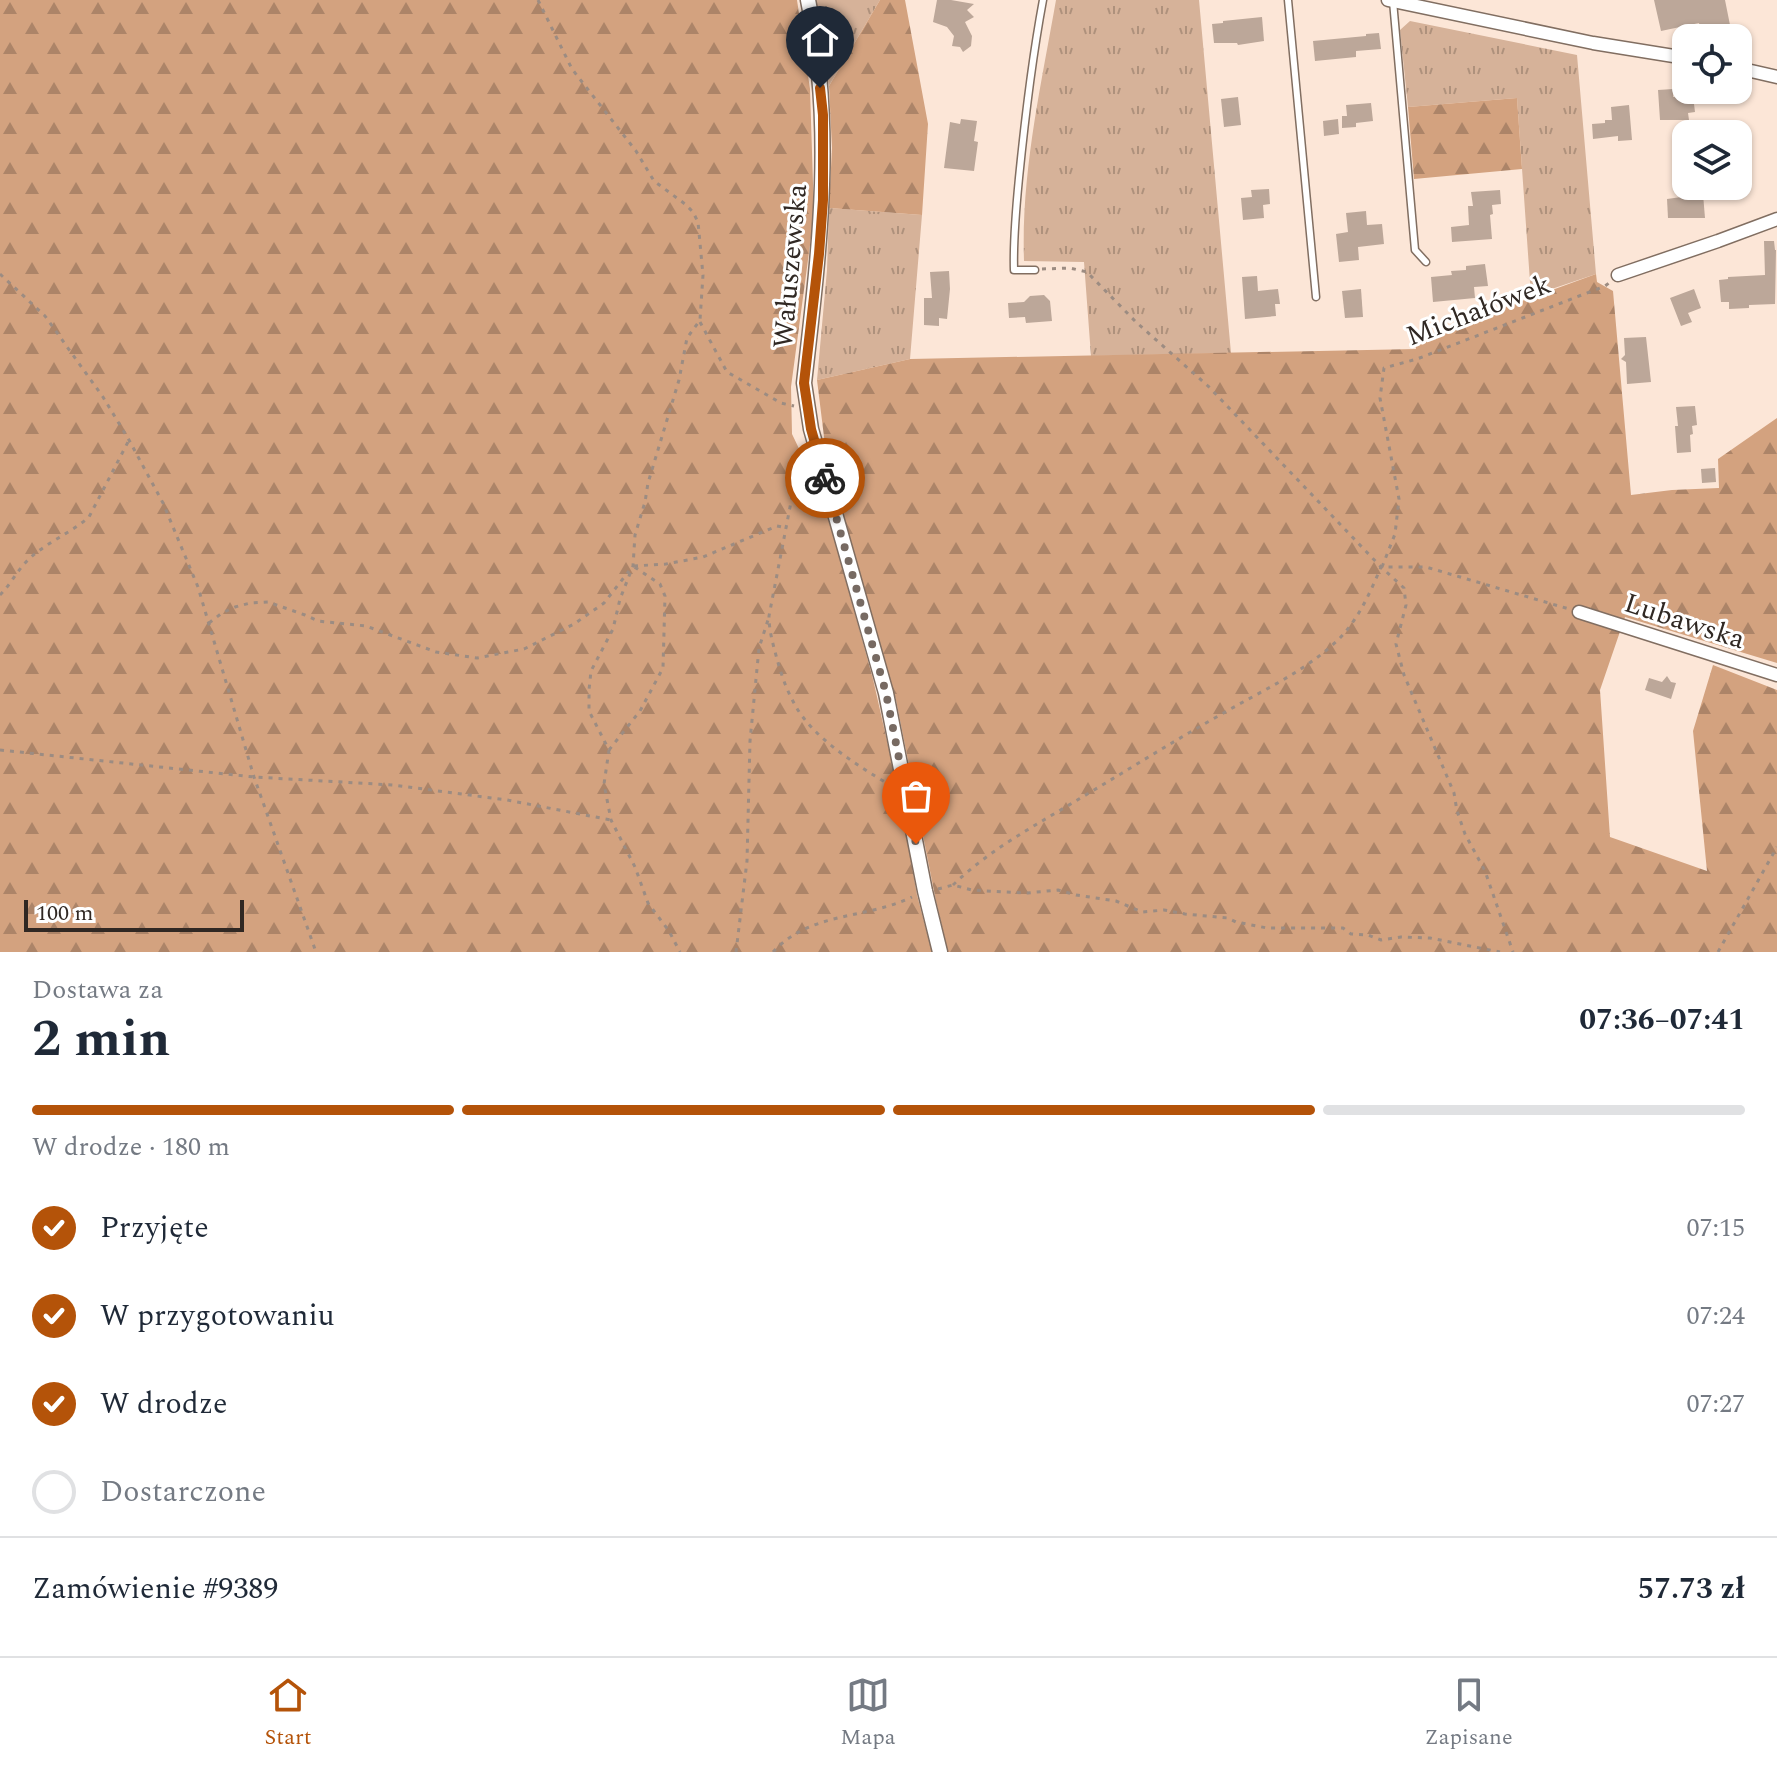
<!DOCTYPE html>
<html lang="pl">
<meta charset="utf-8">
<style>
body{margin:0;font-family:Spectral,serif;background:#f2f2f3;color:#1f2937;height:100vh;display:flex;flex-direction:column;font-size:30px;white-space:nowrap}
*{box-sizing:border-box;margin:0}
p{font-size:26px;color:#747a83}
.icon{flex:none;width:44px;height:44px;fill:none;stroke:currentColor;stroke-width:2;stroke-linecap:round;stroke-linejoin:round}
.map{position:relative;height:952px;overflow:hidden}
.details{display:flex;flex-direction:column;background:#fff;flex:1}
.details>*{flex:none}
.buttons{position:absolute;left:1672px;top:24px;display:grid;gap:16px}
.buttons a{display:grid;place-items:center;width:80px;height:80px;border-radius:16px;background:#fff;box-shadow:0 2px 6px #0004;font-size:40px}
.scale{position:absolute;left:24px;bottom:20px;width:220px;box-sizing:border-box;padding-left:8px;border:4px solid #302823;border-top:0;font-size:22px;line-height:28px;white-space:nowrap;color:#302823;-webkit-text-stroke:6px #fff;paint-order:stroke}
.pin{position:absolute;display:grid;place-items:center;width:68px;height:68px;color:#fff;margin:-82px -34px;border-radius:50% 50% 50% 0;rotate:-45deg;box-shadow:0 0 8px #0007}
.pin .icon{rotate:45deg}
.courier{position:absolute;display:grid;place-items:center;width:80px;height:80px;margin:-40px;border:6px solid #b45309;border-radius:50%;background:#fff;color:#222;box-shadow:0 2px 10px #0007}
.summary em{font-style:normal;font-weight:700}
.summary div{display:flex;flex-direction:column-reverse}
.summary{display:flex;align-items:center;justify-content:space-between;height:136px;padding:0 32px}
h1{font-size:52px;font-weight:700;line-height:60px}
.bar{display:grid;grid-template-columns:repeat(4,1fr);gap:12px 8px;align-content:center;height:96px;padding:0 32px}
.bar i{height:10px;border-radius:6px;background:#e0e1e3}
.bar .selected{background:#b45309}
.bar p{grid-column:span 4}
.line{display:flex;align-items:center;gap:20px;padding:0 32px;border-top:2px solid #e0e1e3}
.line div{flex:1}
ol{padding:0 32px;list-style:none}
li{display:flex;align-items:center;gap:24px;height:88px}
li p{margin-inline-start:auto}
li .icon{padding:8px;border-radius:50%;background:#b45309;color:#fff;stroke-width:4}
li:last-child{color:#747a83}
li i{width:44px;height:44px;border:4px solid #e0e1e3;border-radius:50%}
.dock{display:flex;justify-content:space-around;align-items:center;height:112px;border-top:2px solid #e0e1e3;background:#fff;font-size:22px;color:#747a83}
.dock a{display:grid;justify-items:center;gap:4px}
.dock .selected{color:#b45309}
.map>svg:first-child{display:block}
.grass{fill:url(#grass-tufts)}
.forest{fill:url(#forest-firs)}
.building{fill:#bca799}
.lines{fill:none;stroke-linecap:round;stroke-linejoin:round}
.service-casing{stroke:#816e61;stroke-width:9}
.minor-casing{stroke:#816e61;stroke-width:15}
.tertiary-casing{stroke:#816e61;stroke-width:17}
.path{stroke:#9c8c82;stroke-width:3;stroke-dasharray:4 6;stroke-linecap:butt}
.service{stroke:#fff;stroke-width:6}
.minor{stroke:#fff;stroke-width:12}
.tertiary{stroke:#fff;stroke-width:14}
.done{stroke:#776a62;stroke-width:8;stroke-dasharray:0 14.4}
.route{stroke:#b45309;stroke-width:10}
.labels{text-anchor:middle;stroke-width:6;stroke-linejoin:round;paint-order:stroke}
.street-label{font-size:28px;fill:#302823;stroke:#fff}
</style>
<div class="map">
<svg width="1777" height="952" viewBox="0 0 1777 952">
<defs>
<pattern id="grass-tufts" width="24" height="20" patternUnits="userSpaceOnUse" patternTransform="scale(2)"><rect width="24" height="20" fill="#d6b299"/><path d="M3 7l-1-3M5 7V3M7 7l1-3M15 17l-1-3M17 17v-4M19 17l1-3" fill="none" stroke="#ae917c"/></pattern>
<pattern id="forest-firs" width="22" height="20" patternUnits="userSpaceOnUse" patternTransform="scale(2)"><rect width="22" height="20" fill="#d3a27f"/><path d="M5 1l3.5 6h-7zM16 11l3.5 6h-7z" fill="#ac8468"/></pattern>
</defs>
<rect width="100%" height="100%" fill="#fce6d7"/>
<g class="grass">
<polygon points="816,0 880,0 829,86"/>
<path d="M 1056,0 L 1199,0 L 1231,353 L 1091,356 L 1084,262 L 1024,261 C 1021,173 1041,86 1056,0 Z"/>
<polygon points="1410,21 1577,55 1596,274 1531,296 1517,98 1408,107 1400,30"/>
<polygon points="829,208 922,215 910,359 817,380 827,270"/>
</g>
<g class="forest">
<polygon points="0,0 797,0 810,89 814,215 791,387 792,434 824,501 873,679 899,794 917,895 932,952 0,952"/>
<polygon points="880,0 905,0 928,124 922,215 829,208 832,148 829,86"/>
<polygon points="1517,98 1522,169 1414,179 1408,107"/>
<polygon points="1596,274 1597,282 1613,291 1631,495 1672,490 1719,488 1718,459 1777,418 1777,663 1625,617 1600,690 1610,837 1707,871 1693,731 1713,665 1777,690 1777,952 948,952 936,901 896,700 827,461 817,380 910,359 1416,349 1415,340"/>
</g>
<g class="building">
<polygon points="937,0 951,0 974,4 967,10 974,17 965,22 972,36 971,46 963,52 960,47 952,46 954,36 947,27 933,22"/>
<polygon points="1654,0 1725,0 1731,30 1702,37 1699,23 1661,31"/>
<polygon points="1262,17 1264,41 1238,45 1237,43 1214,43 1212,24 1223,23 1223,21"/>
<polygon points="1379,33 1381,49 1356,51 1356,57 1315,61 1313,41 1366,36 1366,34"/>
<polygon points="1673,89 1673,97 1693,96 1695,112 1688,113 1689,120 1660,120 1658,90"/>
<polygon points="1238,97 1241,125 1224,127 1221,99"/>
<polygon points="1371,103 1373,121 1356,123 1356,127 1342,128 1342,116 1347,116 1346,105"/>
<polygon points="1629,105 1632,140 1618,141 1618,136 1593,139 1592,124 1605,123 1605,120 1612,120 1611,107"/>
<polygon points="961,119 977,121 974,141 978,142 974,171 944,168 950,122 960,124"/>
<polygon points="1338,119 1339,134 1324,136 1323,121"/>
<polygon points="1269,189 1270,204 1263,205 1264,218 1243,220 1241,198 1252,197 1251,190"/>
<polygon points="1500,190 1501,204 1492,205 1493,214 1490,215 1492,239 1452,242 1451,227 1469,225 1468,206 1473,206 1471,192"/>
<polygon points="1703,194 1705,218 1668,218 1667,199"/>
<polygon points="1366,211 1367,225 1382,224 1384,244 1358,247 1359,260 1339,262 1336,234 1348,232 1346,213"/>
<polygon points="1764,241 1774,241 1775,250 1776,250 1775,304 1749,305 1749,308 1729,309 1729,302 1721,302 1719,280 1728,279 1728,277 1765,275"/>
<polygon points="1485,264 1488,286 1474,287 1475,298 1433,302 1431,277 1452,275 1451,271 1466,270 1466,266"/>
<polygon points="949,271 950,289 947,319 939,318 939,326 924,325 924,298 932,298 930,272"/>
<polygon points="1257,276 1258,291 1278,289 1280,304 1275,304 1276,316 1245,319 1242,277"/>
<polygon points="1361,289 1363,317 1345,318 1342,291"/>
<polygon points="1694,289 1701,308 1688,313 1692,322 1681,326 1670,298"/>
<polygon points="1044,295 1050,301 1052,321 1026,323 1025,317 1009,318 1008,303 1024,302 1030,296"/>
<polygon points="1646,337 1651,382 1627,384 1626,362 1621,359 1625,355 1624,338"/>
<polygon points="1695,406 1697,425 1692,426 1693,434 1690,435 1691,452 1677,453 1675,426 1678,426 1676,407"/>
<polygon points="1715,468 1716,482 1702,483 1701,469"/>
<polygon points="1667,676 1671,682 1676,683 1671,699 1645,690 1649,678 1662,682"/>
</g>
<g class="lines">
<g class="service-casing">
<g id="service">
<polyline points="1288,0 1316,297"/>
<polyline points="1393,1 1415,250 1426,262"/>
<path d="M 1035,270 L 1014,270 C 1013,239 1016,209 1019,178 C 1025,118 1032,59 1043,0"/>
</g>
</g>
<g class="minor-casing">
<g id="minor">
<polyline points="1388,0 1593,43 1686,58"/>
<polyline points="1738,68 1777,77"/>
<polyline points="1618,275 1718,241 1777,219"/>
<polyline points="1579,612 1777,675"/>
</g>
</g>
<g class="tertiary-casing">
<path id="tertiary" d="M 808,0 C 835,131 819,253 804,383 L 811,429 L 886,693 L 925,891 L 940,952"/>
</g>
<g class="path">
<polyline points="538,0 572,69 636,151 654,181 685,204 693,212 698,222 703,275 700,320 687,338 679,380 648,483 645,502 635,535 633,566 620,599 613,629 591,671 589,690 589,711 609,750 604,784 611,820 635,867 648,903 669,931 680,952"/>
<polyline points="1042,269 1070,268 1087,272 1136,322 1208,386 1381,567 1404,588 1406,605 1396,644 1404,675 1454,793 1457,811 1465,834 1485,871 1513,952"/>
<polyline points="0,274 45,316 103,397 129,440 163,503 198,587 254,777 316,952"/>
<polyline points="700,322 727,372 781,403 794,406"/>
<path d="M 796,476 L 769,616 C 769,631 773,644 777,659 C 781,674 787,691 795,705 C 813,738 858,766 890,785"/>
<polyline points="634,566 666,564 703,557 777,526 787,528"/>
<polyline points="1382,567 1395,534 1399,499 1380,398 1384,368 1417,359 1605,286 1609,283"/>
<path d="M 0,595 C 11,584 18,569 29,559 C 47,542 71,533 89,517 L 128,442"/>
<polyline points="209,623 222,613 235,607 250,603 268,602 305,615 318,621 366,626 436,652 477,658 524,649 574,624 604,603 629,571"/>
<polyline points="0,750 254,777 393,785 507,800 611,820"/>
<polyline points="609,750 640,711 663,668 665,596 660,584 633,566"/>
<path d="M 953,885 C 989,850 1036,825 1079,799 C 1126,771 1172,742 1220,715 C 1261,691 1303,673 1338,640 C 1358,620 1370,593 1381,567 L 1426,567 L 1569,609"/>
<polyline points="938,889 953,885 972,890 1005,892 1027,893 1058,890 1076,895 1116,901 1142,912 1164,910 1185,914 1228,918 1236,922 1267,928 1343,928 1351,934 1368,935 1381,940 1401,937 1430,938 1500,952"/>
<polyline points="736,952 747,861 750,741 759,648 768,620"/>
<path d="M 773,952 C 811,911 864,920 912,897"/>
<polyline points="1718,952 1777,847"/>
</g>
<use href="#service" class="service"/>
<use href="#minor" class="minor"/>
<use href="#tertiary" class="tertiary"/>
</g>
<g class="lines">
<polyline class="done" points="825,478 886,693 916,844"/>
<polyline class="route" points="820,88 823,115 823,200 819,254 804,383 811,429 825,478"/>
</g>
<g class="labels">
<g class="street-label">
<text transform="translate(789 266) rotate(-85)" y="10">Wałuszewska</text>
<text transform="translate(1478 309) rotate(-21)" y="10">Michałówek</text>
<text transform="translate(1685 620) rotate(18)" y="10">Lubawska</text>
</g>
</g>
</svg>
<div class="buttons">
<a><svg class="icon" aria-label="locate" viewBox="0 0 24 24"><circle cx="12" cy="12" r="6"/><path d="M12 2v4M12 18v4M2 12h4M18 12h4"/></svg></a>
<a><svg class="icon" aria-label="layers" viewBox="0 0 24 24"><path d="M12 4l9 5-9 5-9-5zM3 14l9 5 9-5"/></svg></a>
</div>
<div class="scale">100 m</div>
<div class="pin" style="left:916px;top:844px;background:#ea580c"><svg class="icon" aria-label="bag" viewBox="0 0 24 24"><path d="M5 8h14l-1 12H6zM9 8a3 3 0 0 1 6 0"/></svg></div>
<div class="pin" style="left:820px;top:88px;background:#1f2937"><svg class="icon" aria-label="home" viewBox="0 0 24 24"><path d="M3 11l9-7 9 7M6 9v11h12V9"/></svg></div>
<div class="courier" style="left:825px;top:478px"><svg class="icon" aria-label="bike" viewBox="0 0 24 24"><circle cx="6" cy="16" r="4"/><circle cx="18" cy="16" r="4"/><path d="M6 16l4-8h5l3 8M10 8l3 8H6M13 5h3"/></svg></div>
</div>
<section class="details">
<div class="summary"><div><h1>2 min</h1><p>Dostawa za</p></div><em>07:36–07:41</em></div>
<div class="bar"><i class="selected"></i><i class="selected"></i><i class="selected"></i><i></i><p>W drodze · 180 m</p></div>
<ol>
<li><svg class="icon" aria-label="check" viewBox="0 0 24 24"><path d="M5 12l5 5 9-10"/></svg>Przyjęte<p>07:15</p></li>
<li><svg class="icon" aria-label="check" viewBox="0 0 24 24"><path d="M5 12l5 5 9-10"/></svg>W przygotowaniu<p>07:24</p></li>
<li><svg class="icon" aria-label="check" viewBox="0 0 24 24"><path d="M5 12l5 5 9-10"/></svg>W drodze<p>07:27</p></li>
<li><i></i>Dostarczone</li>
</ol>
<div class="line" style="height:104px"><div>Zamówienie #9389</div><b>57.73 zł</b></div>
</section>
<nav class="dock">
<a class="selected"><svg class="icon" aria-label="home" viewBox="0 0 24 24"><path d="M3 11l9-7 9 7M6 9v11h12V9"/></svg>Start</a>
<a><svg class="icon" aria-label="map" viewBox="0 0 24 24"><path d="M3 6l6-2 6 2 6-2v14l-6 2-6-2-6 2zM9 4v14M15 6v14"/></svg>Mapa</a>
<a><svg class="icon" aria-label="saved" viewBox="0 0 24 24"><path d="M7 4h10v16l-5-4-5 4z"/></svg>Zapisane</a>
</nav>
